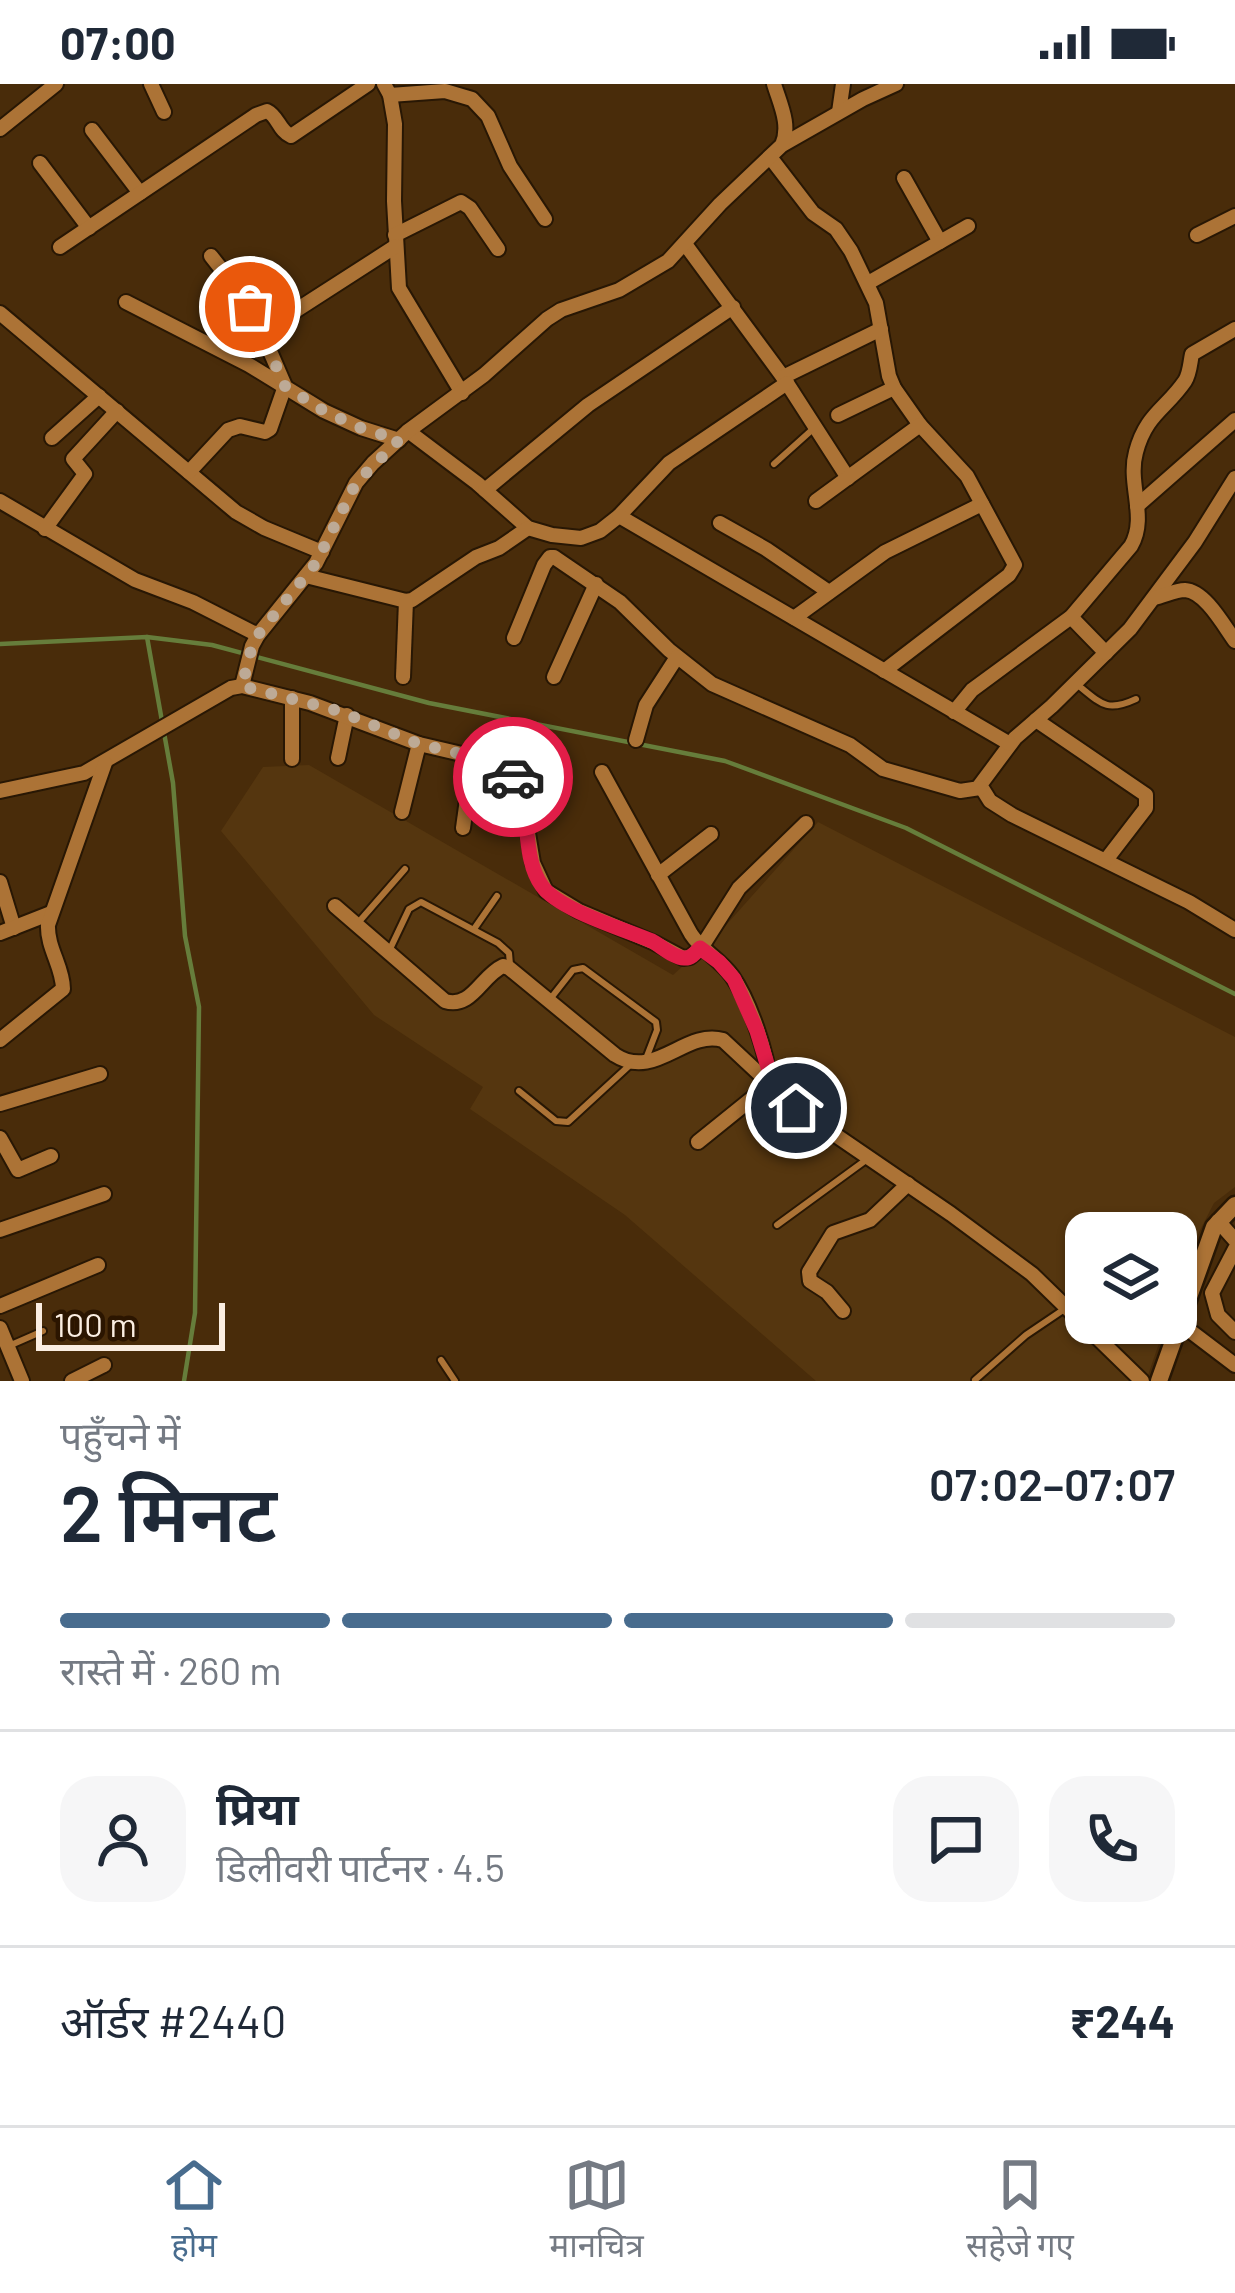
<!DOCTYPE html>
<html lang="hi">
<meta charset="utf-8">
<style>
body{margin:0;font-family:Barlow,"Noto Sans Devanagari",sans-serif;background:#f6f6f7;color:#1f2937;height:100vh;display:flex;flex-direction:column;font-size:45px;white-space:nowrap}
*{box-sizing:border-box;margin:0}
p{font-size:39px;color:#747a83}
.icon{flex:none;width:66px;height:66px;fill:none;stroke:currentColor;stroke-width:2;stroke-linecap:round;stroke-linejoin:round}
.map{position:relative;height:1297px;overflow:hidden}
.drawer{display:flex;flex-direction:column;background:#fff;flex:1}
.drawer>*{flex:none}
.buttons{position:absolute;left:1065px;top:1128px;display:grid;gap:24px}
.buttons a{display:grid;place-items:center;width:132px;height:132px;border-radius:24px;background:#fff;box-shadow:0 3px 9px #0004;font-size:60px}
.scale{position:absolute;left:36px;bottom:30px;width:189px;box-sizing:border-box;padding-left:12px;border:6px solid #fbeee2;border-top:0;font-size:33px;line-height:42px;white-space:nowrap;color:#fbeee2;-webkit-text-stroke:9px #2b1500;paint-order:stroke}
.pin{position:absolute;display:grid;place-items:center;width:102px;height:102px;color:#fff;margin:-51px;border:6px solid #fff;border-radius:50%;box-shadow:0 3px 12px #0007}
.courier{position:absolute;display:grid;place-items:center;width:120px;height:120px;margin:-60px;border:9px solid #e11d48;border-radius:50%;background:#fff;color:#222;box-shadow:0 3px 15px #0007}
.headline em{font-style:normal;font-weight:600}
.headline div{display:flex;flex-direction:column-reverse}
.headline{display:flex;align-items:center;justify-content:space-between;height:204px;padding:0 60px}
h1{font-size:78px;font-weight:600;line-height:90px}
.bar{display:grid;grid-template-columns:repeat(4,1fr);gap:18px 12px;align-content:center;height:144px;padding:0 60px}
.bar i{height:15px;border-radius:9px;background:#e0e1e3}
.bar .selected{background:#486c8e}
.bar p{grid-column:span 4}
.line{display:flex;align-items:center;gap:30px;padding:0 60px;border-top:3px solid #e0e1e3}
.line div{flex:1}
.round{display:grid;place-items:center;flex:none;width:126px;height:126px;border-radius:36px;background:#f6f6f7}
.status{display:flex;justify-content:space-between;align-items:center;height:84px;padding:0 60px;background:#fff;direction:ltr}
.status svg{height:33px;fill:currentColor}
.tabs{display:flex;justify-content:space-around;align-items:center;height:168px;border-top:3px solid #e0e1e3;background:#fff;font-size:33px;color:#747a83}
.tabs a{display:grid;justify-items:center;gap:6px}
.tabs .selected{color:#486c8e}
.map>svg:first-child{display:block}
.built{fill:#55360f}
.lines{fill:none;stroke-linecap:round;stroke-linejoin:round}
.stream{stroke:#667d3b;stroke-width:4.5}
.service-casing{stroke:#281704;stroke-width:10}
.minor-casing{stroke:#281704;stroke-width:18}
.tertiary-casing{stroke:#281704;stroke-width:21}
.service{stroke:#ac7336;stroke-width:6}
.minor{stroke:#ac7336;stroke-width:14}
.tertiary{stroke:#ac7336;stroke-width:16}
.done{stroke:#bdaa96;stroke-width:12;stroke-dasharray:0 21.6}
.route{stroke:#e11d48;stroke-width:15}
</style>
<div class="status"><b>07:00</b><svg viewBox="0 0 49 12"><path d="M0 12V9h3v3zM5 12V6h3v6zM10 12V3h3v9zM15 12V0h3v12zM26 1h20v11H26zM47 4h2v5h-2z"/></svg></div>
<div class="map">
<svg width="1235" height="1297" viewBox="0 0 1235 1297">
<rect width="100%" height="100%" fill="#492c0a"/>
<polygon class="built" points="309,681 673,891 719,849 818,738 1235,953 1235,1103 1214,1119 1194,1158 1176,1210 1176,1149 1086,1149 1086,1239 1166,1239 1146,1297 816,1297 625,1131 470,1025 483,1003 374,931 221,747 263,683"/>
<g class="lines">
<g class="stream">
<polyline points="147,553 173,699 185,852 199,923 195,1229 184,1297"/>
<polyline points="0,560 147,553 212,561 429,619 725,677 906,744 1235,910"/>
</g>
<g class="service-casing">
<g id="service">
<polyline points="774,380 813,345"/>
<path d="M 1079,602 C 1102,621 1108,628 1136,615"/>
<polyline points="357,840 405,785"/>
<polyline points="474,845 497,812"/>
<polyline points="390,865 409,825 421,818 498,859 509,869 510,881"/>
<polyline points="551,914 573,886 583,884 656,938 657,946 647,972"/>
<polyline points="519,1007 556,1037 568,1038 631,980"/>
<polyline points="777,1141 866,1076"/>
<polyline points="11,1261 43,1247"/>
<polyline points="441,1276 455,1297"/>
<polyline points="975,1296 1026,1251 1066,1224"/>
</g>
</g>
<g class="minor-casing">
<g id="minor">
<polyline points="151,0 164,28"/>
<polyline points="384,0 390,11 395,40 394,117 399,204 462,309"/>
<polyline points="390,11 445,7 472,15 488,32 510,82 545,135"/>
<polyline points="839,28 843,0"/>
<polyline points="0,45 56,0"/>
<polyline points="92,46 140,109"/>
<polyline points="784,60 863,15 896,0"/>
<polyline points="770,73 813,129 836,145 851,167 876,219 889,292 894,304 920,341 967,392 1015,481 1009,491 884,587"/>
<polyline points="40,79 89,144"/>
<polyline points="904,94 940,158"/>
<polyline points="395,151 461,118 470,124 498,165"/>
<polyline points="1197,151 1235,132"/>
<polyline points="685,160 783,293 848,394"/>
<path d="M 60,163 L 256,31 L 267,27 C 278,32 279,47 291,52 L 368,0"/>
<polyline points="868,199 968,142"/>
<polyline points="126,218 249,281 324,327 361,344 399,356"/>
<polyline points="295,227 396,162"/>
<polyline points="0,229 236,428 264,444 322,468"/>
<polyline points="783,293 881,245"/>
<polyline points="838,331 894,304"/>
<polyline points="408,347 477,399 528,444 552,451 581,454 600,447 619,432 669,379 787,299"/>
<polyline points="52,354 99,312"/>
<polyline points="189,388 228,346 240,342 265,348 270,345 285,302 251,223 211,172"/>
<polyline points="1235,394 1195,458 1130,545 1052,622 1015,654 980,701 990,717 1012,731 1189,818 1235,846"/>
<polyline points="485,406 588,321 733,223"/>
<polyline points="0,417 135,496 193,518 258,551"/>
<polyline points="816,417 920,341"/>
<polyline points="1137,422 1235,336"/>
<polyline points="619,432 1010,660"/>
<polyline points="720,439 766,465 829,508"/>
<polyline points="45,445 85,390 73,375 117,327"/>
<polyline points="306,492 406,517 412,516 476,473 499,464 528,444"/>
<path d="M 1154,514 C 1164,512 1175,506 1185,506 C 1205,507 1224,542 1235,557"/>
<polyline points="1071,533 1106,569"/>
<polyline points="794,534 885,468 982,420"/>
<polyline points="514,554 544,481 550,473 554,473 620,518 669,566 712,600 850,661 883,685 960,707 980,704"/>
<polyline points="403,593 406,517"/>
<polyline points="554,593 596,500"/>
<path d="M 242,602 L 252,562 L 258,551 L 316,479 L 356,399 L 373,379 L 408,347 L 484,291 L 547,235 L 561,226 L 619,206 L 668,177 L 720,120 L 782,61 C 791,41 780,20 774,0"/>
<polyline points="292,614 292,675"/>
<path d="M 954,628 L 972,606 L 1071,533 L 1131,462 C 1148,433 1127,400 1136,368 C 1146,330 1166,325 1185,297 C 1190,289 1190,279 1192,270 L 1235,245"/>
<polyline points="1036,636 1146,711 1146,724 1106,776"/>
<polyline points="636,656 646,621 677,573"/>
<polyline points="338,674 347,631"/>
<path d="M 602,688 L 691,850 C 702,867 720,875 732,892 C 750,918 767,969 770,1000 L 698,1058"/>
<polyline points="0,707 84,689 231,604 242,602 310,619 419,660 496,678 511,690 521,707 533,779 546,807 579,827 655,859 683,874 690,873 701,864 739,804 806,739"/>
<polyline points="402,728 419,660"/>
<polyline points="463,744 473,672"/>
<polyline points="658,791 711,750"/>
<polyline points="0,798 14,844"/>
<path d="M 335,822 L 445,917 C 472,925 481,892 503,882 L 509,884 L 615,971 C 655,997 685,945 723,956 L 796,1024 L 951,1130 L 1032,1190 L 1142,1297"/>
<polyline points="0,849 51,829"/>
<path d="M 0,956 L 63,905 C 63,883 47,864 48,841 L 105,679"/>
<polyline points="0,1020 100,990"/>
<polyline points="0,1054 18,1086 51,1072"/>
<polyline points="1218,1137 1235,1156"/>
<polyline points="0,1146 104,1110"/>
<polyline points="1235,1165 1212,1209 1218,1231 1235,1248"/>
<polyline points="0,1222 98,1181"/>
<polyline points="843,1227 827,1208 810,1197 809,1188 833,1149 870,1136 908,1100"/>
<polyline points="1181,1240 1235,1281"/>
<polyline points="0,1244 22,1297"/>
<polyline points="72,1297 104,1281"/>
</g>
</g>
<g class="tertiary-casing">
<polyline id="tertiary" points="1159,1297 1214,1143 1235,1121"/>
</g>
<use href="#service" class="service"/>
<use href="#minor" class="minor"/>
<use href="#tertiary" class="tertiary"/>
</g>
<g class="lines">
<polyline class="done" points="250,223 285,302 324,327 361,344 399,356 356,399 316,479 258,551 252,562 242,602 339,627 419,660 496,678 513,693"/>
<path class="route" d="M 513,693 C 533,725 520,771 542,802 C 559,826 624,845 652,857 C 661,862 675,875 685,874 C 692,874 696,868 700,864 L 719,878 L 734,895 L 757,947 L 768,983 L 770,1000 L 796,1024"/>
</g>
</svg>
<div class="buttons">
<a><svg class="icon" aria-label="layers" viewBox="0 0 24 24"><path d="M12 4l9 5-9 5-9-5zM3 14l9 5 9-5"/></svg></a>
</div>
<div class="scale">100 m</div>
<div class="pin" style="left:250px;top:223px;background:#ea580c"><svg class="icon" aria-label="bag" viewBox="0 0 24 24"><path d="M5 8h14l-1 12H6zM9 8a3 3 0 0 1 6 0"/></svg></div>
<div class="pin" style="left:796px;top:1024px;background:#1f2937"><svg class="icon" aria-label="home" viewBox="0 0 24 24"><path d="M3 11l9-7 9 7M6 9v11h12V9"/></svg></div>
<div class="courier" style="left:513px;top:693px"><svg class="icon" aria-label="car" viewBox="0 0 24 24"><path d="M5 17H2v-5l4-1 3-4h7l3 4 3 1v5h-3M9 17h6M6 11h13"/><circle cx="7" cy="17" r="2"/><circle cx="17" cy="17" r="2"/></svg></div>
</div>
<section class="drawer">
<div class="headline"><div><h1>2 मिनट</h1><p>पहुँचने में</p></div><em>07:02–07:07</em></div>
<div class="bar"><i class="selected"></i><i class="selected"></i><i class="selected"></i><i></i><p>रास्ते में · 260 m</p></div>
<div class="line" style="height:216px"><a class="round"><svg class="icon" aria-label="person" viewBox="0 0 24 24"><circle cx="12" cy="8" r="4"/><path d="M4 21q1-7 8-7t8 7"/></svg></a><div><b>प्रिया</b><p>डिलीवरी पार्टनर · 4.5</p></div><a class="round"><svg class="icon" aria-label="chat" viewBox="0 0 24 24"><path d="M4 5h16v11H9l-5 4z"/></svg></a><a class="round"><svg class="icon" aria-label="phone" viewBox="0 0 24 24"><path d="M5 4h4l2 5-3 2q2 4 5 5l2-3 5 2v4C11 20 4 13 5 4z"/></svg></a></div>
<div class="line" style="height:156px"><div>ऑर्डर #2440</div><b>₹244</b></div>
</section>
<nav class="tabs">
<a class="selected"><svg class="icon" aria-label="home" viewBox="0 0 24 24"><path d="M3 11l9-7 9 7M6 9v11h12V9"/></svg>होम</a>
<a><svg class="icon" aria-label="map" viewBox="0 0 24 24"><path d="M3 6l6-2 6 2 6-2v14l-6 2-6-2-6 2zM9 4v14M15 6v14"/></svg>मानचित्र</a>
<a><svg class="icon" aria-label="saved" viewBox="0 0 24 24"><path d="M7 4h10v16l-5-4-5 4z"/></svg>सहेजे गए</a>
</nav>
